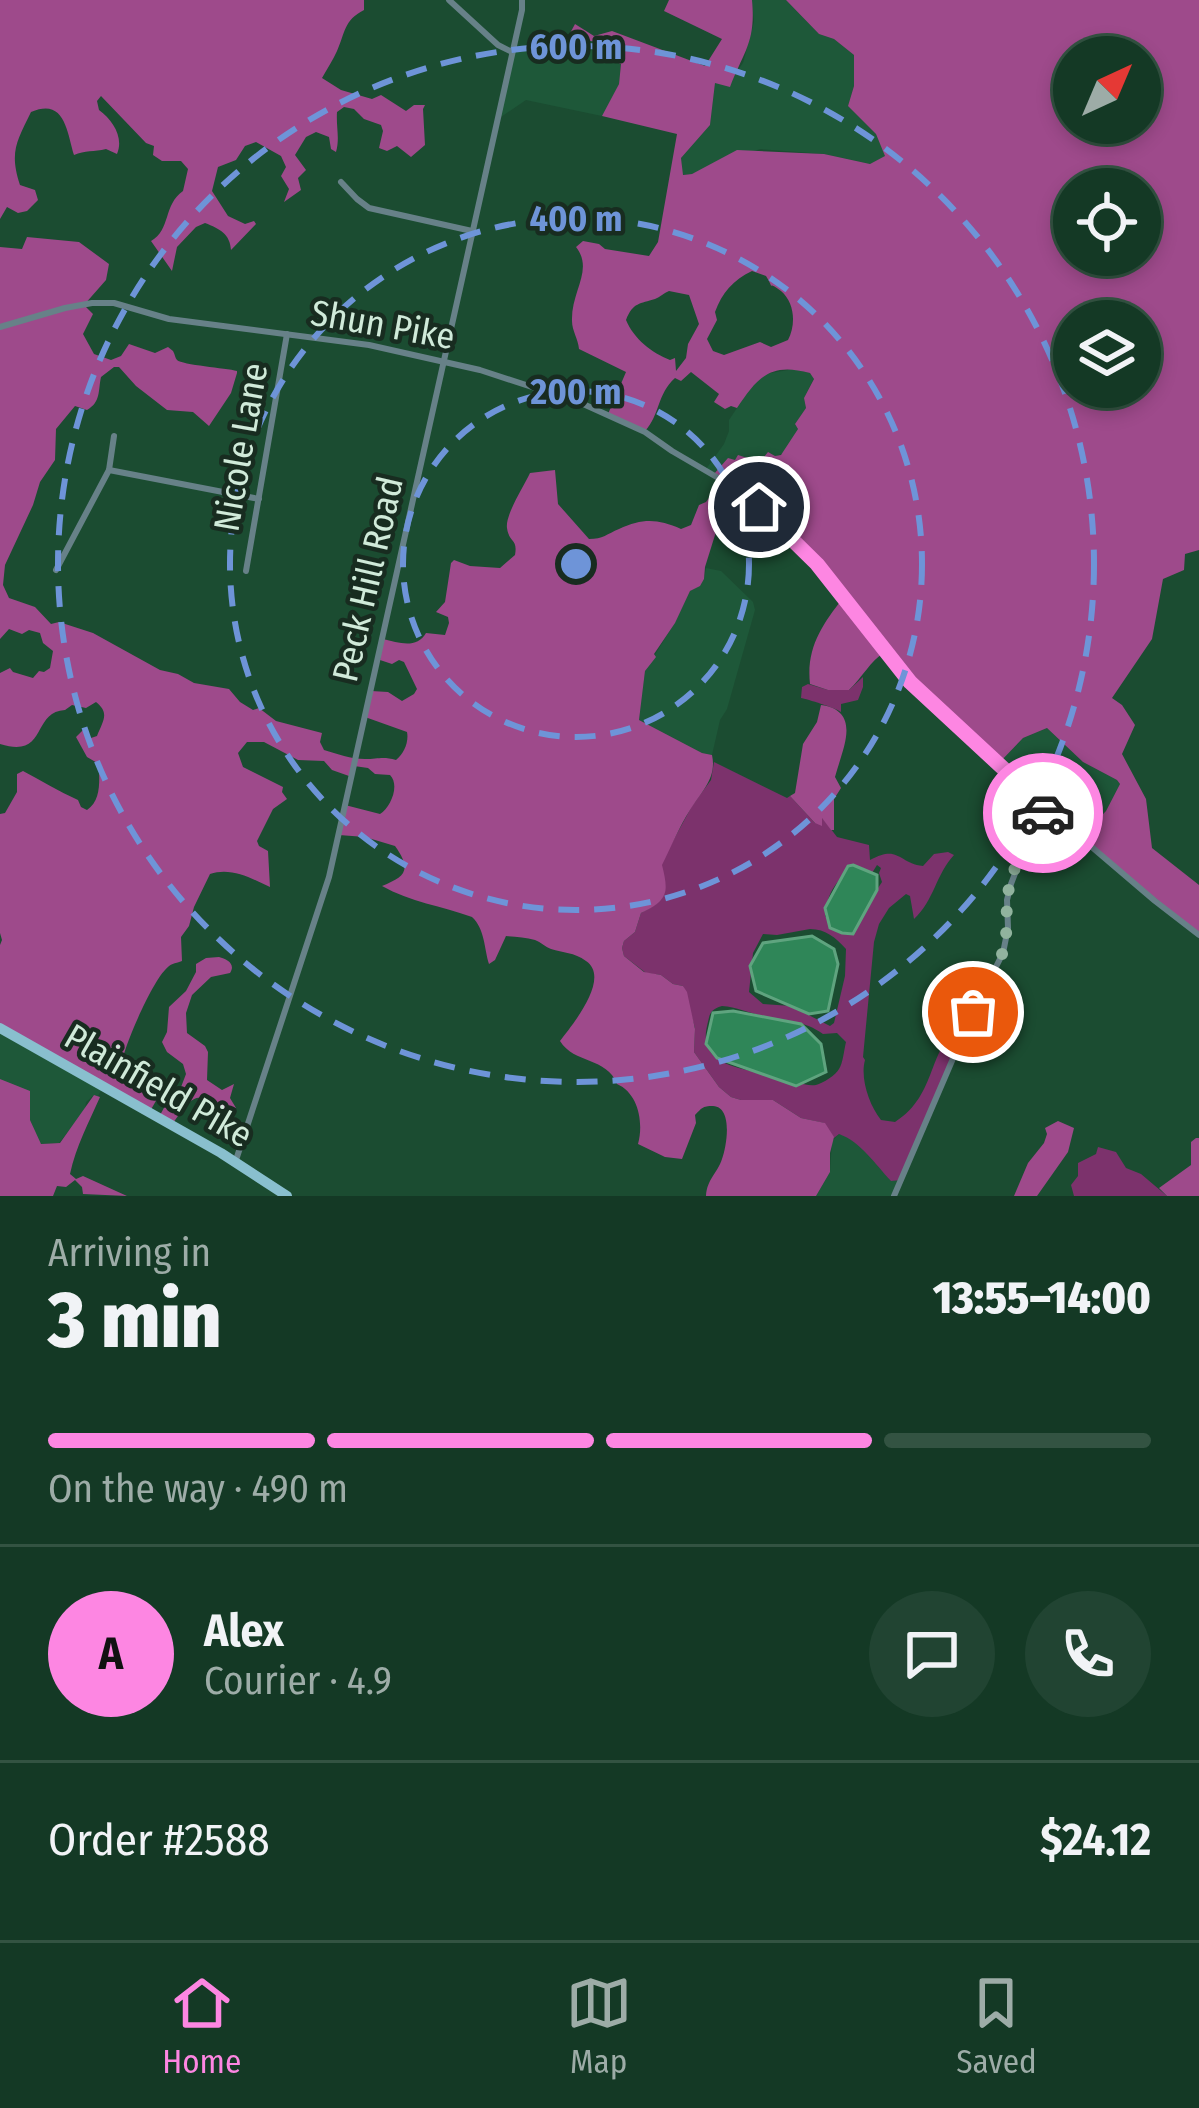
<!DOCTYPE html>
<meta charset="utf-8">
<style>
body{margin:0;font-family:"Fira Sans Condensed",sans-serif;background:#214432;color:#f1f3f6;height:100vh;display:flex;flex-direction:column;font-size:45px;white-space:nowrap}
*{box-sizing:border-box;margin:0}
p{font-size:39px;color:#9daca7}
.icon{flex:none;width:66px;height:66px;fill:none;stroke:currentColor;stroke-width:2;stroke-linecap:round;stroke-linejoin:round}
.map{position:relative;height:1196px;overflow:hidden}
.side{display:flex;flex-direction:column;background:#143925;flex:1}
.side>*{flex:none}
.needle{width:78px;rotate:44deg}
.buttons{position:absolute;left:1053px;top:36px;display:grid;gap:24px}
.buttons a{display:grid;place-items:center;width:108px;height:108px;border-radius:50%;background:#143925;box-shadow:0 6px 18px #0003,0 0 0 3px #335342;font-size:60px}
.pin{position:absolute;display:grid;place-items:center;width:102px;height:102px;color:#fff;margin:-51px;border:6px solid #fff;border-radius:50%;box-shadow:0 3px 12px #0007}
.courier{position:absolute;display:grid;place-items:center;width:120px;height:120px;margin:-60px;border:9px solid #fd86e2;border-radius:50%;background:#fff;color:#222;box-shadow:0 3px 15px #0007}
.head em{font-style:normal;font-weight:800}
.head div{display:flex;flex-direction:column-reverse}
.head{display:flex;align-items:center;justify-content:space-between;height:204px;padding:0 48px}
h1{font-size:78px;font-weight:800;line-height:90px}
.bar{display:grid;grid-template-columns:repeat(4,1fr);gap:18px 12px;align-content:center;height:144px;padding:0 48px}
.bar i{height:15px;border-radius:9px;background:#335342}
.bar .on{background:#fd86e2}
.bar p{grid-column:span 4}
.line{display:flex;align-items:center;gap:30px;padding:0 48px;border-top:3px solid #335342}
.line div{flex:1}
.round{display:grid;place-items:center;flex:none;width:126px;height:126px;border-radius:63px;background:#214432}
.tab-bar{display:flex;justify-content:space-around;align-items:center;height:168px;border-top:3px solid #335342;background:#143925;font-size:33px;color:#9daca7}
.tab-bar a{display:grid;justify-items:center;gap:6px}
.tab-bar .on{color:#fd86e2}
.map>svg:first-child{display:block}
.built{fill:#1e5839}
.green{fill:#7c326c;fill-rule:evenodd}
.forest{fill:#9e4a8b;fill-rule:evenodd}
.water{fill:#2f8658;stroke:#5fa47f;stroke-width:3}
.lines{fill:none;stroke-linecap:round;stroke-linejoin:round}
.street{stroke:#678188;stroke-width:6}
.primary{stroke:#89bfce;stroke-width:10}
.done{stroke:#91b39e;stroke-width:12;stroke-dasharray:0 21.6}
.route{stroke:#fd86e2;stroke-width:15}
.ring{fill:none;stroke:#6e94d8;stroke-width:6;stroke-dasharray:21 15}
.labels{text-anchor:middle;stroke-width:9;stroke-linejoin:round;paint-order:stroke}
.street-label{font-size:36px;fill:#d0ead9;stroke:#182c20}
.centre{fill:#6e94d8;stroke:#182c20;stroke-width:6}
.ring-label{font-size:36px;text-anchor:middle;font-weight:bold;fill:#6e94d8;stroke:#182c20;stroke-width:9;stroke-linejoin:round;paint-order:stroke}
</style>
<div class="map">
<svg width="1199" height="1196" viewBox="0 0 1199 1196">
<rect width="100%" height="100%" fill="#1b4c31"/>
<g class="built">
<polygon points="752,0 786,0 819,34 834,39 854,55 854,86 848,106 876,134 886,156 870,164 824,154 760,149 692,174 682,175 681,158 710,125 715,83 735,74 743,63 754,22"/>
<polygon points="568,37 602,43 613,55 609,57 621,64 619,84 606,111 602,116 526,100 498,119 515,46 532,49 545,43 558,48 564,45"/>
<polygon points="794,369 810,373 814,378 804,398 806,408 795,424 798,429 784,453 760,462 752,458 735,460 714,474 706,469 724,444 729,431 729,420 751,387 765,374"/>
<polygon points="706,568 721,571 753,602 755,610 727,709 720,720 712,755 702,753 639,720 645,671 675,622 690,591 699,586 704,579"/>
<polygon points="1047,728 1083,762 1117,780 1120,784 1106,811 1081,837 1000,762 1023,738"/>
<polygon points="0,1029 103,1087 98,1096 94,1095 86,1102 85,1110 59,1143 41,1144 38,1141 30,1120 25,1091 0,1079"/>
<polygon points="839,1134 845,1135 863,1148 891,1181 902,1180 895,1196 816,1196 830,1172 832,1141"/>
</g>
<g class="green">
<path d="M 863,677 L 863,687 L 858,700 L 841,704 L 841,712 C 836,708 807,699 801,698 L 802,687 L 808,684 L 828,690 L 849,690 Z"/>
<path d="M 714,762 L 787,798 L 790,796 L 815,823 L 821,816 L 837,837 L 869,845 L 870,860 C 899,844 898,863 923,866 L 934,854 L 948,852 L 954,855 C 936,874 934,901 914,919 L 910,896 L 906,894 L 889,908 L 879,924 L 874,942 L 863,1057 L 865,1060 C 860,1078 869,1105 881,1120 L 895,1122 C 939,1094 926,1047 963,1025 L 960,1042 L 902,1180 L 891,1181 C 875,1164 861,1142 839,1134 L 834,1138 L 824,1123 L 801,1118 L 773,1100 L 741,1100 L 731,1097 L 719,1087 L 694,1052 L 695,1028 L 683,986 L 673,984 L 661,975 L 646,973 L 624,956 L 622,948 L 624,941 L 635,932 L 641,913 C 671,898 666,892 661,863 L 692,806 L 711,780 ZM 877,865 L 881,868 L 879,873 L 882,882 L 868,903 L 835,929 L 825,916 C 827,893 837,876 858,868 L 872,873 ZM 810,929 C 826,929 836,938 846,949 L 845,976 L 834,1023 L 830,1026 L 791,1006 L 763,1004 L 749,992 L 753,953 L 763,934 L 777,935 ZM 722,1006 C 736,1007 749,1013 763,1016 C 785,1021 804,1020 823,1034 L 837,1033 L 846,1042 C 844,1050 843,1063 839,1069 C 836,1075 823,1083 816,1085 C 805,1087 791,1079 780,1077 C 750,1069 697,1069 707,1026 C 710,1014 709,1010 722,1006 Z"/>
<polygon points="1098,1147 1116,1152 1126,1168 1141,1174 1167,1196 1074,1196 1071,1185 1078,1176 1078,1163 1096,1154"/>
</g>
<g class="forest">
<path d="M 0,0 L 364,0 L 364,10 C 344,20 345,33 337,51 C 333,60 327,69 322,78 L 341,90 L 372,99 L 381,95 L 406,111 L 414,105 L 425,105 L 423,109 L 425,145 L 411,157 L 397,146 L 387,151 L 379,148 L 383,131 L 381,125 L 364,119 L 354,109 L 344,107 L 337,112 C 336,127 340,138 336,152 L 331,149 L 329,137 L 316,132 L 306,137 L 295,155 L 306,170 L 298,178 L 301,190 L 284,202 L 289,189 L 281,176 L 286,167 L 281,156 L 256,142 L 245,146 L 236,160 L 218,167 L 212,191 L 228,216 L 245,224 L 254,221 L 256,224 L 231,250 C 230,234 220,229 205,223 L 196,227 L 177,247 L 172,271 L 151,241 C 171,230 163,205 183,191 L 188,169 L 181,161 L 162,161 L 153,155 L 154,146 L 146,143 L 101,96 L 97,101 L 99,110 C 113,120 124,138 117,154 L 106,149 C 94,152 85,150 74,155 C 67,132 65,97 31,112 C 17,141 9,152 20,185 L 35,190 L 38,200 L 27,211 L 18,213 L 7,207 L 0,219 Z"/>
<path d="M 669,0 L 752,0 C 756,42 744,51 730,87 L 715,83 L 710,125 L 681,158 L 683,175 L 692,174 L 737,150 L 824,154 L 870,164 L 885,156 L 876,134 L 848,106 L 854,86 L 854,55 L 834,39 L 819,34 L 786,0 L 1199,0 L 1199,550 L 1185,554 L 1184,570 L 1163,579 L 1152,639 L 1112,698 L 1122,705 L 1135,725 L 1122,754 L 1146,799 L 1152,848 L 1199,885 L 1199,934 L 1081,837 L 1106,811 L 1120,784 L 1117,780 L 1083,762 L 1047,728 L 1023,738 L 1000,762 L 911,682 L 885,652 C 870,661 862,678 849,690 L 828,690 L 810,684 C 806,648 822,625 843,598 L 816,562 L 746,496 L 729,517 L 722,517 L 720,519 L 705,567 L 704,579 L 700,586 L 690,591 L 675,623 L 654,654 L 656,657 L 645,671 L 639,720 L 702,753 L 712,755 C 717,778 702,791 690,810 C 679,827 671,847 662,865 C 669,893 668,900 641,913 L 635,932 L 624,941 L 622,948 L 624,956 L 644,972 L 661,975 L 673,984 L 683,986 L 687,992 L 695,1029 L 694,1052 L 719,1087 L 731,1097 L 741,1100 L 773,1100 L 801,1118 L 825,1123 L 834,1137 L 830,1153 L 830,1172 L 816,1196 L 706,1196 C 707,1179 717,1174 722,1159 C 727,1145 733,1107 713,1106 C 702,1106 702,1108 695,1115 L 696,1123 L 682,1159 L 665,1157 L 638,1144 C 644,1122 638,1093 617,1084 C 607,1057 574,1064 560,1041 C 573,1024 611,978 586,961 C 574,952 563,953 551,949 C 545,947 541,942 535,940 C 526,937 516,937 506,936 L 495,960 L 489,964 C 484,948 485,929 472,917 C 442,906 410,902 382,886 C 404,877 413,871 395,846 L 365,837 L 339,835 L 345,805 L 380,814 C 391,807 400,785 390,775 L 375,774 L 368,768 L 354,766 L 349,776 L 332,770 L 324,761 L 298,760 L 264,742 L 247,742 L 238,753 L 243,767 L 283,787 L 282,792 L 287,799 L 273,809 L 257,841 L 259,846 L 268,851 L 270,887 C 251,878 231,867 210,874 L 194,907 L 189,926 L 181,937 L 182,961 C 174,964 171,963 165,970 C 152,983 121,1051 121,1069 L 133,1073 L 155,1095 L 157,1099 L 149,1113 L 0,1029 L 0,945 L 2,940 L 0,933 L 0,814 L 5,813 L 17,792 L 17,774 L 23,771 C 40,780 58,791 78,800 L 81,807 L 87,810 C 102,800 99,780 99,764 L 87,757 L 76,737 L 83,730 L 91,738 L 97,736 C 103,721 110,713 96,702 L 86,708 L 72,705 L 65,710 C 31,712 48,759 0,744 L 0,673 L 10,668 L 13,672 L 33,678 L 39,671 L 44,672 L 50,668 L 53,651 L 43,643 L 40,633 L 29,630 L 22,634 L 9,629 L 0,639 L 0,247 L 22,249 L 27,237 L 79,242 L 109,264 L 106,280 L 84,305 L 93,314 L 83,334 L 94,354 L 111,360 L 121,356 L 129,344 L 155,353 L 168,347 L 173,351 C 175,354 175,358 177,360 C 182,365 226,368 237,371 L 237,373 L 231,393 L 209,426 L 193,412 L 167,410 L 136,386 L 119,367 L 114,367 L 101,377 C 98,391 101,402 87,410 L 75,406 L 56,429 L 55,460 L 40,482 L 33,505 L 5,565 L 3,585 L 9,598 L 35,607 L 51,624 L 59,622 L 93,633 L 160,670 L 178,674 L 194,683 L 229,689 L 240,702 L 253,710 L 259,708 L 276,721 L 322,733 L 320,742 L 324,750 C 337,754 351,759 365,759 C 378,759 383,756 396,760 C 404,754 409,742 407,732 L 365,717 L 371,691 L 388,692 L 402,701 L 414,694 L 417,689 L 404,662 L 399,660 L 392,664 L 380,660 L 383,639 C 399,643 417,649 426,633 L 445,635 L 449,623 L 448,617 L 436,612 L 445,602 L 451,563 L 454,560 L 470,566 L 500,568 L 515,555 C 518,538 509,543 507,528 C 505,515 524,486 530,473 L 555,470 L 558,504 L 589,539 C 603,539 607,534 619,529 C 643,518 658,519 681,529 L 691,525 L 699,505 L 706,502 L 721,481 L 714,474 L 728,458 L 735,460 L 738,455 L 760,462 L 768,452 L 775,456 L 781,455 L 798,429 L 795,424 L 806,408 L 804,398 L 814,379 L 810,373 C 770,362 758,377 737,408 L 731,406 L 725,409 L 714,402 L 719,394 L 691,372 L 681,381 L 675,378 C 657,394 660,415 645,431 L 608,414 L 626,372 L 579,349 C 578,338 572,331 572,321 C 571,291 594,270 576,247 L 583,241 L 599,244 L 605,249 L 649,256 L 658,242 L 677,134 L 602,116 L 619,84 L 621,64 L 609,59 L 613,55 L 602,43 L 568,37 L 575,24 L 594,36 L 612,31 L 705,66 L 722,39 L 664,11 ZM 1074,57 L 1140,57 L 1140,123 L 1074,123 ZM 1074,189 L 1140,189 L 1140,255 L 1074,255 ZM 752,271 L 766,276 C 777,295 764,278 781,291 C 795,303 796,325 788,340 L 771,347 L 760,342 L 724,355 L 713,351 L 707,339 L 717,320 L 715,312 C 722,293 733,280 752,271 ZM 669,291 L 689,295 L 699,324 L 688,344 L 686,358 L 676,371 L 675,358 L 670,360 C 652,353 634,339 626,320 C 633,302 640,304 655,299 C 660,297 664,293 669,291 ZM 1074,321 L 1140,321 L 1140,387 L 1074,387 Z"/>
<path d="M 821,705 C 863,711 842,750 835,777 L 841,788 L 834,799 L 834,830 L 831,830 L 822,818 L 822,826 L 815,823 L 790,796 L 795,793 L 803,744 L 817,722 Z"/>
<path d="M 219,957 C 227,959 236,964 230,973 L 211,977 L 192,995 L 186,1013 L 187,1033 L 205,1046 L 208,1052 L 207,1080 L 222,1090 L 234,1084 L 230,1098 L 236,1108 L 224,1109 C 195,1086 189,1101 171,1126 L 158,1119 L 166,1104 L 178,1095 L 186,1074 L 183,1064 L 167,1052 L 162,1042 L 167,1032 L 169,1007 L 186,991 L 196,972 L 196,964 L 206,958 Z"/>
<path d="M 0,1079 L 30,1091 L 30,1120 L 41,1144 L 60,1143 L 94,1095 L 100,1097 C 89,1122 76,1146 70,1174 L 76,1179 L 83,1176 L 127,1196 L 83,1194 L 82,1187 L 75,1180 L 66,1187 L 57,1186 L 53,1196 L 0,1196 Z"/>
<polygon points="1058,1121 1074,1128 1068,1152 1037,1196 1014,1196 1028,1163 1044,1143 1047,1134 1045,1128"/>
<polygon points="1196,1138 1199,1138 1199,1196 1167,1196 1159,1188 1191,1165 1191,1142"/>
</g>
<g class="water">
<polygon points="853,865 877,875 877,890 853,934 842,933 830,928 825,908 848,866"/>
<polygon points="812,936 834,949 838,964 828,1011 809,1014 756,991 750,966 763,943"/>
<polygon points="733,1011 801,1024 821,1044 826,1072 796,1086 717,1058 706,1044 713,1013"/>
</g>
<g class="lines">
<g class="street">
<polyline points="449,0 498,45 512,52"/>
<polyline points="341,182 357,199 369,208 472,231"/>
<polyline points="0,327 65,308 92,303 114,303 169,319 369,345 480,370 581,403 645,432 672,451 732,486 759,507 817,564 910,682 1046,808 1155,901 1199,935"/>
<polyline points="109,470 114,436"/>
<polyline points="56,570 109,470 259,499"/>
<polyline points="246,571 287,334"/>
<polyline points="236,1160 329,877 522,10 522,0"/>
<polyline points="894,1196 973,1012 1003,953 1008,928 1007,900 1011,884 1032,829 1046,808"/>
</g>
<polyline class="primary" points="0,1028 221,1153 287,1196"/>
</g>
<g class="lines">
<path class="done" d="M 973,1012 C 983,992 997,972 1003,951 C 1009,931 1005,912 1008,893 C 1013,866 1028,835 1043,813"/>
<polyline class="route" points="759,507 817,564 910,682 1046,808 1043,813"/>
</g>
<g class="ring">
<circle cx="576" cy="564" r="173"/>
<circle cx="576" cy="564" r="346"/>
<circle cx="576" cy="564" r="518"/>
</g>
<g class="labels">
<g class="street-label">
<text transform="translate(383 324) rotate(10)" y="13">Shun Pike</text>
<text transform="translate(240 447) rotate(-80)" y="13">Nicole Lane</text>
<text transform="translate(367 579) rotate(-77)" y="13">Peck Hill Road</text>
<text transform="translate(159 1085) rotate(30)" y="13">Plainfield Pike</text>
</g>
</g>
<circle cx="576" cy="564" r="18" class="centre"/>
<g class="ring-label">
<text x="576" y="59">600 m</text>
<text x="576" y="231">400 m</text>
<text x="576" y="404">200 m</text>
</g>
</svg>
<div class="buttons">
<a><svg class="needle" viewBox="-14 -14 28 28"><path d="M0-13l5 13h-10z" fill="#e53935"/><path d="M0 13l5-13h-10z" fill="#9daca7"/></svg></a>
<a><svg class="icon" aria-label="locate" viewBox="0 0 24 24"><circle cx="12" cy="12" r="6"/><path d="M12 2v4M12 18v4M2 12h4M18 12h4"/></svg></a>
<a><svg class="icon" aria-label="layers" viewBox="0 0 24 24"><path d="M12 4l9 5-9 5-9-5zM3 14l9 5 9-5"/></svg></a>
</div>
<div class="pin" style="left:973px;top:1012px;background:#ea580c"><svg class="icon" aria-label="bag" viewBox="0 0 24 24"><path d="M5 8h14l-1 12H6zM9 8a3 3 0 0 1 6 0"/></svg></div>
<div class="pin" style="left:759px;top:507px;background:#1f2937"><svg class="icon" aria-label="home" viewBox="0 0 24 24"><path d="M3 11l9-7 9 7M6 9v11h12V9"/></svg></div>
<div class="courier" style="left:1043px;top:813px"><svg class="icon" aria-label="car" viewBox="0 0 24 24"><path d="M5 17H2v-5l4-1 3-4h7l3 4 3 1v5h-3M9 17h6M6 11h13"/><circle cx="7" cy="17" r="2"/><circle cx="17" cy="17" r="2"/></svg></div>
</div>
<section class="side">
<div class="head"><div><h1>3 min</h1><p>Arriving in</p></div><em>13:55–14:00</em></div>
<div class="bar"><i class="on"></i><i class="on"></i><i class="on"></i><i></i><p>On the way · 490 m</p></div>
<div class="line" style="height:216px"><b class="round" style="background:#fd86e2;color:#111">A</b><div><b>Alex</b><p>Courier · 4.9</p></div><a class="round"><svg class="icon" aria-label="chat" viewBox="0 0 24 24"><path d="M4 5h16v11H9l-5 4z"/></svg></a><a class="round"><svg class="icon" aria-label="phone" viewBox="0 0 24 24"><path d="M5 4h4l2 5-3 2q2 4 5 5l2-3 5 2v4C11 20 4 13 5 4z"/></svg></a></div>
<div class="line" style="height:156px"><div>Order #2588</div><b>$24.12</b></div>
</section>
<nav class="tab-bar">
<a class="on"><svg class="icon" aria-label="home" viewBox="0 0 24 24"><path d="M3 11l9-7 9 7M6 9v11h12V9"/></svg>Home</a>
<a><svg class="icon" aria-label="map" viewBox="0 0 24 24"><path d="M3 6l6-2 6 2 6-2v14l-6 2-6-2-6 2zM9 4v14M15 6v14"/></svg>Map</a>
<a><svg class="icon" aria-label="saved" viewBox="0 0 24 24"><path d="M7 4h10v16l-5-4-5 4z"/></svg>Saved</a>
</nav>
